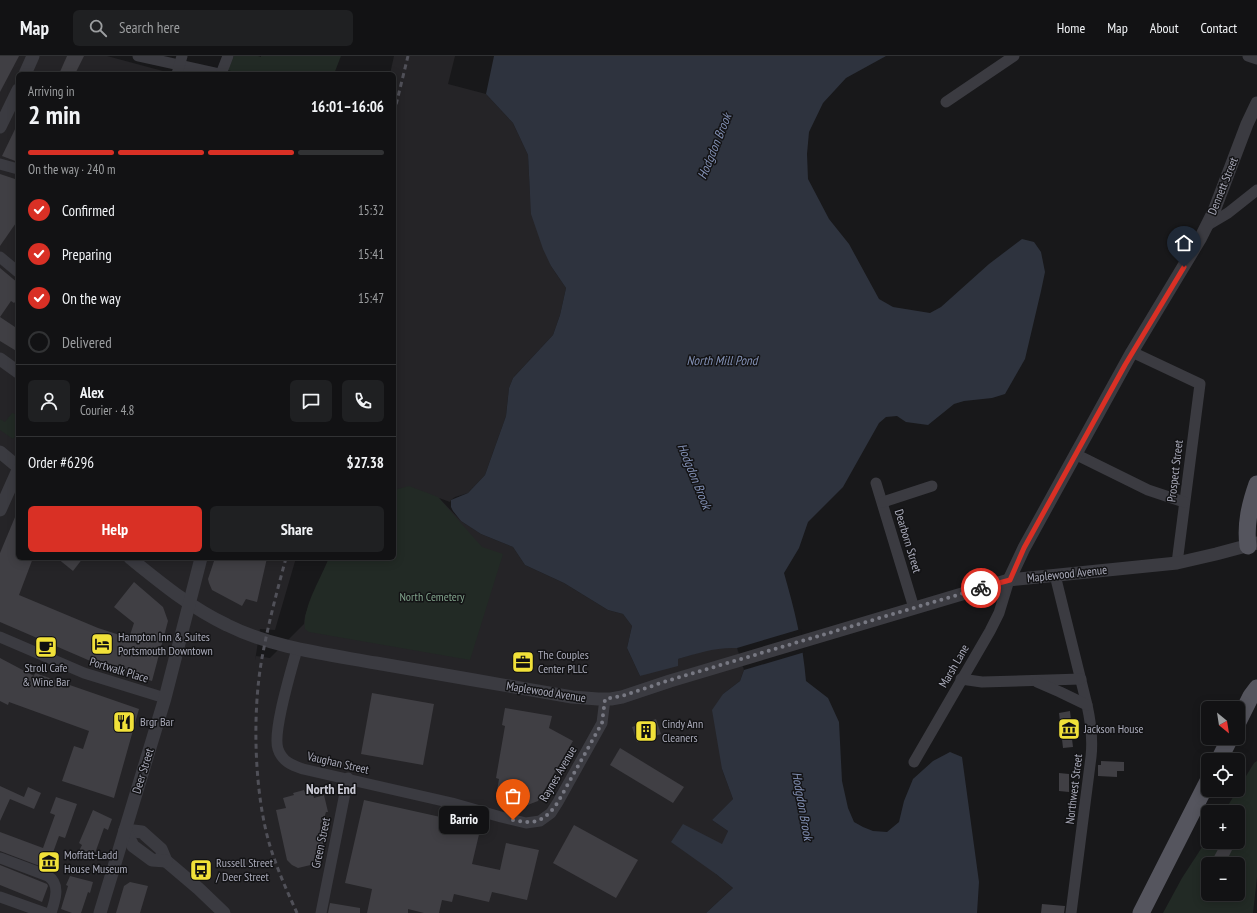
<!DOCTYPE html>
<meta charset="utf-8">
<style>
body{margin:0;font-family:"PT Sans Narrow",sans-serif;background:#1f2022;color:#f1f3f6;height:100vh;display:flex;flex-direction:column;font-size:15px;white-space:nowrap}
*{box-sizing:border-box;margin:0}
p{font-size:13px;color:#9c9ea0}
.icon{flex:none;width:22px;height:22px;fill:none;stroke:currentColor;stroke-width:2;stroke-linecap:round;stroke-linejoin:round}
.map{position:relative;flex:1;overflow:hidden}
.details{position:absolute;left:16px;top:16px;width:380px;height:488px;display:flex;flex-direction:column;background:#121214;border-radius:6px;box-shadow:0 2px 10px #0003,0 0 0 1px #313234}
.details>*{flex:none}
.needle{width:26px;rotate:150deg}
.controls{position:absolute;left:1201px;top:645px;display:grid;gap:8px}
.controls a{display:grid;place-items:center;width:44px;height:44px;border-radius:6px;background:#121214;box-shadow:0 2px 10px #0003,0 0 0 1px #313234;font-size:20px}
.pin{position:absolute;display:grid;place-items:center;width:34px;height:34px;color:#fff;margin:-41px -17px;border-radius:50% 50% 50% 0;rotate:-45deg;box-shadow:0 0 4px #0007}
.pin .icon{rotate:45deg}
.courier{position:absolute;display:grid;place-items:center;width:40px;height:40px;margin:-20px;border:3px solid #d93025;border-radius:50%;background:#fff;color:#222;box-shadow:0 1px 5px #0007}
.bubble{position:absolute;height:28px;border-radius:6px;background:#121214;box-shadow:0 2px 10px #0003,0 0 0 1px #313234;font-size:13px;font-weight:700;line-height:28px;text-align:center}
.headline em{font-style:normal;font-weight:700}
.headline div{display:flex;flex-direction:column-reverse}
.headline{display:flex;align-items:center;justify-content:space-between;height:68px;padding:0 12px}
h1{font-size:26px;font-weight:700;line-height:30px}
.bar{display:grid;grid-template-columns:repeat(4,1fr);gap:6px 4px;align-content:center;height:48px;padding:0 12px}
.bar i{height:5px;border-radius:3px;background:#313234}
.bar .selected{background:#d93025}
.bar p{grid-column:span 4}
.line{display:flex;align-items:center;gap:10px;padding:0 12px;border-top:1px solid #313234}
.line div{flex:1}
.round{display:grid;place-items:center;flex:none;width:42px;height:42px;border-radius:6px;background:#1f2022}
ol{padding:0 12px;list-style:none}
li{display:flex;align-items:center;gap:12px;height:44px}
li p{margin-inline-start:auto}
li .icon{padding:4px;border-radius:50%;background:#d93025;color:#fff;stroke-width:4}
li:last-child{color:#9c9ea0}
li i{width:22px;height:22px;border:2px solid #313234;border-radius:50%}
.button{display:flex;gap:8px;margin-top:auto;padding:8px 12px}
.button a{flex:1;height:46px;border-radius:6px;background:#d93025;color:#fff;font-size:16px;font-weight:700;line-height:46px;text-align:center}
.button a+a{background:#1f2022;color:#f1f3f6}
header{display:flex;align-items:center;gap:24px;box-sizing:border-box;height:56px;padding:0 20px;background:#121214;border-bottom:1px solid #313234}
header strong{font-size:19px}
nav{display:flex;gap:22px;margin-inline-start:auto;font-size:14px}
.search{width:280px;height:36px;background:#1f2022;display:flex;align-items:center;gap:10px;box-sizing:border-box;padding:0 14px;border-radius:6px;color:#9c9ea0;font-size:15px}
.map>svg:first-child{display:block}
.built{fill:#252427}
.green{fill:#222a25;fill-rule:evenodd}
.water{fill:#2e333e}
.pier{fill:#18181a}
.building{fill:#403f44}
.lines{fill:none;stroke-linecap:round;stroke-linejoin:round}
.minor{stroke:#3b3b41;stroke-width:11}
.tertiary{stroke:#3b3b41;stroke-width:13}
.primary{stroke:#55555e;stroke-width:17}
.rail{stroke:#505058;stroke-width:3;stroke-dasharray:5 4;stroke-linecap:butt}
.done{stroke:#777882;stroke-width:4;stroke-dasharray:0 7.2}
.route{stroke:#d93025;stroke-width:5}
.labels{text-anchor:middle;stroke-width:3;stroke-linejoin:round;paint-order:stroke}
.street-label{font-size:12px;fill:#aaabba;stroke:#131315}
.park-label{font-size:12px;fill:#81a48c;stroke:#131315}
.poi-label{font-size:12px;fill:#aaabba;stroke:#131315;text-anchor:start}
.water-label{font-size:13px;font-style:italic;fill:#8290b4;stroke:#131315}
.quarter-label{font-size:14px;font-weight:bold;fill:#cbcbd6;stroke:#131315}
</style>
<header>
<strong>Map</strong>
<div class="search"><svg class="icon" aria-label="search" viewBox="0 0 24 24"><circle cx="10" cy="10" r="6"/><path d="M15 15l6 6"/></svg>Search here</div>
<nav><a>Home</a><a>Map</a><a>About</a><a>Contact</a></nav>
</header>
<div class="map">
<svg width="1257" height="857" viewBox="0 0 1257 857">
<rect width="100%" height="100%" fill="#18181a"/>
<polygon class="built" points="0,0 107,0 174,18 18,18 18,502 296,502 275,574 260,573 255,605 256,600 270,602 304,568 305,560 310,546 329,502 394,502 394,18 390,18 394,0 455,0 448,28 486,38 513,67 528,99 530,137 551,210 566,232 560,259 553,279 513,322 509,332 506,360 485,419 468,437 455,441 451,444 450,446 439,442 461,465 475,474 481,478 513,491 525,509 564,527 608,554 623,558 632,570 627,592 640,620 678,603 703,595 726,591 737,592 744,614 740,625 723,638 722,713 733,743 712,764 728,775 723,788 716,818 733,832 706,857 0,857"/>
<g class="green">
<polygon points="234,0 258,0 261,1 261,0 341,0 334,18 240,18 228,14"/>
<path d="M 12,357 L 18,359 C 18,367 20,377 13,383 L 0,374 L 0,363 L 5,366 Z"/>
<path d="M 409,430 L 438,441 L 482,491 L 503,498 L 470,604 L 309,576 L 305,573 C 302,552 321,522 329,502 L 394,502 L 394,434 Z"/>
<path d="M 1257,705 L 1257,821 L 1253,857 L 1163,857 L 1182,822 L 1208,782 L 1208,786 L 1238,786 L 1238,756 L 1224,756 L 1254,707 ZM 1208,808 L 1238,808 L 1238,838 L 1208,838 Z"/>
</g>
<path class="water" d="M 494,0 L 886,0 L 846,22 L 823,47 L 809,76 L 807,98 L 808,123 L 829,163 L 849,188 L 879,243 L 893,251 L 930,257 L 941,251 L 989,208 L 1022,183 L 1034,186 L 1041,196 L 1045,216 L 1041,235 L 1025,303 L 1005,338 L 992,342 L 964,345 L 954,348 L 928,369 L 906,366 L 897,360 L 886,361 L 879,367 L 843,431 L 808,466 L 799,492 L 784,517 C 794,552 803,587 806,625 L 828,642 L 839,666 L 842,725 L 848,752 L 854,766 L 863,771 L 873,775 L 887,776 L 899,766 L 904,745 L 913,723 L 933,705 L 950,696 L 962,701 L 979,826 L 977,857 L 706,857 L 733,832 L 716,818 L 671,786 L 683,768 L 722,788 L 728,775 L 712,764 L 733,743 L 722,713 L 712,654 L 723,638 L 740,625 L 744,614 L 737,592 C 716,591 698,597 678,603 L 678,610 L 640,620 L 627,592 L 632,570 L 623,558 L 608,554 L 564,527 L 525,509 L 513,491 L 481,478 L 461,465 L 453,455 L 451,451 L 451,444 L 468,437 L 485,419 L 506,360 L 509,332 L 513,322 L 553,279 L 560,259 L 566,232 L 551,210 L 543,193 L 531,158 L 528,99 L 513,67 L 486,38 Z"/>
<polygon class="pier" points="801,573 805,596 744,614 737,592"/>
<g class="building">
<polygon points="0,0 19,0 0,36"/>
<polygon points="67,0 84,0 75,18 59,18"/>
<polygon points="18,67 18,106 2,100"/>
<polygon points="0,118 18,124 18,164 0,190"/>
<polygon points="0,212 18,227 18,243 14,247 11,245 0,261 18,273 18,296 0,285"/>
<polygon points="18,454 18,502 33,502 19,539 98,572 129,582 134,567 114,551 134,526 163,551 168,565 152,625 138,621 138,620 95,607 0,566 0,497"/>
<polygon points="57,502 83,502 73,515"/>
<polygon points="215,502 267,502 257,546 246,543 242,550 212,534 209,527 208,523"/>
<polygon points="0,602 34,620 35,617 139,653 114,742 62,725 74,690 83,693 89,675 9,646 8,649 0,645"/>
<polygon points="372,637 434,648 423,709 361,698"/>
<polygon points="505,652 552,660 549,672 573,685 538,745 525,750 496,741 499,723 496,722 505,670 502,669"/>
<polygon points="1070,655 1071,664 1076,663 1078,682 1072,683 1073,691 1063,692 1059,657"/>
<polygon points="656,663 661,678 637,686 632,671"/>
<polygon points="620,692 684,731 673,747 610,709"/>
<polygon points="1101,705 1124,706 1124,715 1117,715 1117,721 1098,720 1098,709 1101,709"/>
<polygon points="1059,717 1069,718 1069,736 1059,735"/>
<polygon points="0,730 24,741 28,731 41,737 34,753 10,743 0,765"/>
<polygon points="304,734 305,737 312,735 314,742 324,739 328,756 326,756 324,762 320,768 324,783 319,807 298,812 292,809 287,804 276,754 286,752 283,742 294,739 293,737"/>
<polygon points="56,741 77,748 65,782 59,780 51,802 56,804 53,815 0,795 0,776 43,792 55,759 50,757"/>
<polygon points="364,744 481,770 472,808 500,814 506,787 539,794 527,844 492,836 489,846 454,838 452,846 442,844 439,857 424,857 408,853 408,857 367,857 372,833 345,827"/>
<polygon points="93,754 112,763 108,774 104,772 93,803 78,797 82,789 79,787"/>
<polygon points="574,769 638,804 616,842 553,807"/>
<polygon points="1222,786 1233,792 1229,800 1235,808 1210,808"/>
<polygon points="0,809 47,828 48,830 42,846 0,829"/>
<polygon points="70,820 93,826 90,837 88,836 81,857 72,857 61,853 68,830 66,829"/>
<polygon points="130,826 148,830 140,857 116,857 124,830"/>
<polygon points="330,847 360,852 360,857 328,857"/>
<polygon points="1042,848 1065,850 1064,857 1041,857"/>
</g>
<g class="lines">
<g class="minor">
<polyline points="138,0 220,18"/>
<polyline points="1248,0 1257,3"/>
<polyline points="177,18 182,0"/>
<polyline points="221,18 228,0"/>
<polyline points="946,46 1014,0"/>
<polyline points="0,108 18,113"/>
<polyline points="1206,170 1228,157 1257,134"/>
<polyline points="0,201 18,216"/>
<polyline points="1132,296 1200,328 1177,507"/>
<polyline points="1075,398 1148,434 1184,446"/>
<polyline points="876,427 914,552"/>
<polyline points="883,446 932,430"/>
<path d="M 1055,519 L 1087,649 C 1091,667 1093,683 1091,701 L 1071,857"/>
<polyline points="0,581 84,617 165,642"/>
<path d="M 297,593 C 292,612 272,676 278,693 C 282,705 291,709 303,713 L 452,747 L 501,761 L 526,767 L 540,765 L 551,757 L 558,746 L 602,667 L 605,643"/>
<polyline points="961,623 982,626 1081,623"/>
<polyline points="1037,626 1060,636 1087,649"/>
<polyline points="914,706 990,575 999,557 1009,524"/>
<path d="M 0,802 L 48,820 C 61,828 55,845 51,857"/>
<polyline points="0,841 45,857"/>
<polyline points="321,857 348,722"/>
</g>
<g class="tertiary">
<polyline points="25,18 33,0"/>
<polyline points="0,71 18,34"/>
<polyline points="0,303 18,316"/>
<polyline points="0,396 18,411"/>
<polyline points="0,454 18,414"/>
<path d="M 130,502 C 161,527 191,552 227,569 C 273,592 326,598 376,607 C 441,618 507,630 572,641 L 598,643 L 611,643 L 622,641 L 670,625 L 1009,524 L 1177,507 L 1216,498 L 1257,487"/>
<polyline points="1009,524 1024,492 1132,296 1200,183 1214,155 1247,68 1257,47"/>
<polyline points="125,774 142,776 161,793 166,805 199,833 224,857"/>
<polyline points="125,774 133,790 152,804 166,805"/>
<polyline points="100,857 165,642 201,502"/>
</g>
<g class="primary">
<path d="M 1248,490 C 1245,468 1250,448 1257,428"/>
<polyline points="1238,666 1251,640 1257,632"/>
<polyline points="1219,704 1230,682"/>
<polyline points="1141,857 1208,725"/>
</g>
<g class="rail">
<polyline points="394,57 408,0"/>
<path d="M 286,502 C 277,535 268,569 262,602 C 252,656 254,737 270,790 C 277,813 287,835 297,857"/>
</g>
</g>
<g class="lines">
<path class="done" d="M 513,764 C 536,769 545,765 558,746 L 602,667 L 605,643 L 622,640 L 670,624 L 981,532"/>
<polyline class="route" points="981,532 1010,524 1024,492 1125,309 1184,211"/>
</g>
<defs>
<g id="hotel-square" transform="scale(1.15)"><rect x="-9" y="-9" width="18" height="18" rx="4" fill="#f1e139" stroke="#131315"/><path d="M-6-4.5h1.5V1H6V5H4.5V3h-9V5H-6ZM-4 0a1.8 1.8 0 1 1 3.6 0ZM.5 0V-2.5h3Q6-2.5 6 0Z" fill="#111"/></g>
<g id="cafe-square" transform="scale(1.15)"><rect x="-9" y="-9" width="18" height="18" rx="4" fill="#f1e139" stroke="#131315"/><path d="M-5.5-4.5H6V0H3Q3 3.5 0 3.5H-2.5Q-5.5 3.5-5.5 0ZM3-3.2v2h1.7v-2ZM-6 4.5H4V6H-6Z" fill="#111"/></g>
<g id="office-square" transform="scale(1.15)"><rect x="-9" y="-9" width="18" height="18" rx="4" fill="#f1e139" stroke="#131315"/><path d="M-6-3h4V-5.5h4V-3h4V5H-6ZM-1-4.5V-3h2v-1.5ZM-6 0V1H6V0Z" fill="#111"/></g>
<g id="restaurant-square" transform="scale(1.15)"><rect x="-9" y="-9" width="18" height="18" rx="4" fill="#f1e139" stroke="#131315"/><path d="M-5-6h1v4h1v-4h1v4h1v-4h1v5L-1.5 .5V6h-2V.5L-5-1ZM5-6V6H3V1.5H1.5Q1.5-4 5-6Z" fill="#111"/></g>
<g id="museum-square" transform="scale(1.15)"><rect x="-9" y="-9" width="18" height="18" rx="4" fill="#f1e139" stroke="#131315"/><path d="M0-6L6-3V-2H-6V-3ZM-5-1h2V3h-2ZM-1-1h2V3h-2ZM3-1h2V3H3ZM-6 4H6V6H-6Z" fill="#111"/></g>
<g id="building-square" transform="scale(1.15)"><rect x="-9" y="-9" width="18" height="18" rx="4" fill="#f1e139" stroke="#131315"/><path d="M-4-6H4V6H1V3H-1V6H-4ZM-2.5-4.3h1.7v1.8h-1.7ZM.8-4.3h1.7v1.8H.8ZM-2.5-1h1.7V.8h-1.7ZM.8-1h1.7V.8H.8Z" fill="#111"/></g>
<g id="bus-square" transform="scale(1.15)"><rect x="-9" y="-9" width="18" height="18" rx="4" fill="#f1e139" stroke="#131315"/><path d="M-5-6H5V4H4V6H2V4H-2V6H-4V4H-5ZM-3.5-4V0h7V-4ZM-3.5 1.2v1.5H-2V1.2ZM2 1.2v1.5H3.5V1.2Z" fill="#111"/></g>
</defs>
<g fill-rule="evenodd">
<use href="#hotel-square" x="102" y="588"/>
<use href="#cafe-square" x="46" y="591"/>
<use href="#office-square" x="523" y="606"/>
<use href="#restaurant-square" x="124" y="666"/>
<use href="#museum-square" x="1069" y="673"/>
<use href="#building-square" x="646" y="675"/>
<use href="#museum-square" x="49" y="806"/>
<use href="#bus-square" x="201" y="814"/>
</g>
<g class="labels">
<g class="street-label">
<text transform="translate(1223 130) rotate(-68)" y="4">Dennett Street</text>
<text transform="translate(1175 415) rotate(-83)" y="4">Prospect Street</text>
<text transform="translate(908 485) rotate(73)" y="4">Dearborn Street</text>
<text transform="translate(1067 518) rotate(-6)" y="4">Maplewood Avenue</text>
<text transform="translate(954 610) rotate(-60)" y="4">Marsh Lane</text>
<text transform="translate(119 614) rotate(17)" y="4">Portwalk Place</text>
<text transform="translate(546 636) rotate(9)" y="4">Maplewood Avenue</text>
<text transform="translate(338 707) rotate(13)" y="4">Vaughan Street</text>
<text transform="translate(143 715) rotate(-73)" y="4">Deer Street</text>
<text transform="translate(558 718) rotate(-60)" y="4">Raynes Avenue</text>
<text transform="translate(1074 733) rotate(-83)" y="4">Northwest Street</text>
<text transform="translate(321 787) rotate(-78)" y="4">Green Street</text>
</g>
<g class="park-label">
<text x="432" y="545">North Cemetery</text>
</g>
<g class="poi-label">
<text x="118" y="585">Hampton Inn &amp; Suites<tspan x="118" dy="14">Portsmouth Downtown</tspan></text>
<text x="538" y="603">The Couples<tspan x="538" dy="14">Center PLLC</tspan></text>
<text x="46" y="616" text-anchor="middle">Stroll Cafe<tspan x="46" dy="14">&amp; Wine Bar</tspan></text>
<text x="140" y="670">Brgr Bar</text>
<text x="662" y="672">Cindy Ann<tspan x="662" dy="14">Cleaners</tspan></text>
<text x="1084" y="677">Jackson House</text>
<text x="64" y="803">Moffatt-Ladd<tspan x="64" dy="14">House Museum</tspan></text>
<text x="216" y="811">Russell Street<tspan x="216" dy="14">/ Deer Street</tspan></text>
</g>
<g class="water-label">
<text transform="translate(714 90) rotate(-68)" y="5">Hodgdon Brook</text>
<text x="722" y="309">North Mill Pond</text>
<text transform="translate(695 420) rotate(68)" y="5">Hodgdon Brook</text>
<text transform="translate(803 750) rotate(80)" y="5">Hodgdon Brook</text>
</g>
<g class="quarter-label">
<text x="331" y="738">North End</text>
</g>
</g>
</svg>
<div class="controls">
<a><svg class="needle" viewBox="-14 -14 28 28"><path d="M0-13l5 13h-10z" fill="#e53935"/><path d="M0 13l5-13h-10z" fill="#9c9ea0"/></svg></a>
<a><svg class="icon" aria-label="locate" viewBox="0 0 24 24"><circle cx="12" cy="12" r="6"/><path d="M12 2v4M12 18v4M2 12h4M18 12h4"/></svg></a>
<a>+</a>
<a>−</a>
</div>
<div class="pin" style="left:513px;top:764px;background:#ea580c"><svg class="icon" aria-label="bag" viewBox="0 0 24 24"><path d="M5 8h14l-1 12H6zM9 8a3 3 0 0 1 6 0"/></svg></div>
<div class="pin" style="left:1184px;top:211px;background:#1f2937"><svg class="icon" aria-label="home" viewBox="0 0 24 24"><path d="M3 11l9-7 9 7M6 9v11h12V9"/></svg></div>
<div class="courier" style="left:981px;top:532px"><svg class="icon" aria-label="bike" viewBox="0 0 24 24"><circle cx="6" cy="16" r="4"/><circle cx="18" cy="16" r="4"/><path d="M6 16l4-8h5l3 8M10 8l3 8H6M13 5h3"/></svg></div>
<div class="bubble" style="left:439px;top:750px;width:50px">Barrio</div>
<section class="details">
<div class="headline"><div><h1>2 min</h1><p>Arriving in</p></div><em>16:01–16:06</em></div>
<div class="bar"><i class="selected"></i><i class="selected"></i><i class="selected"></i><i></i><p>On the way · 240 m</p></div>
<ol>
<li><svg class="icon" aria-label="check" viewBox="0 0 24 24"><path d="M5 12l5 5 9-10"/></svg>Confirmed<p>15:32</p></li>
<li><svg class="icon" aria-label="check" viewBox="0 0 24 24"><path d="M5 12l5 5 9-10"/></svg>Preparing<p>15:41</p></li>
<li><svg class="icon" aria-label="check" viewBox="0 0 24 24"><path d="M5 12l5 5 9-10"/></svg>On the way<p>15:47</p></li>
<li><i></i>Delivered</li>
</ol>
<div class="line" style="height:72px"><a class="round"><svg class="icon" aria-label="person" viewBox="0 0 24 24"><circle cx="12" cy="8" r="4"/><path d="M4 21q1-7 8-7t8 7"/></svg></a><div><b>Alex</b><p>Courier · 4.8</p></div><a class="round"><svg class="icon" aria-label="chat" viewBox="0 0 24 24"><path d="M4 5h16v11H9l-5 4z"/></svg></a><a class="round"><svg class="icon" aria-label="phone" viewBox="0 0 24 24"><path d="M5 4h4l2 5-3 2q2 4 5 5l2-3 5 2v4C11 20 4 13 5 4z"/></svg></a></div>
<div class="line" style="height:52px"><div>Order #6296</div><b>$27.38</b></div>
<div class="button"><a>Help</a><a>Share</a></div>
</section>
</div>
